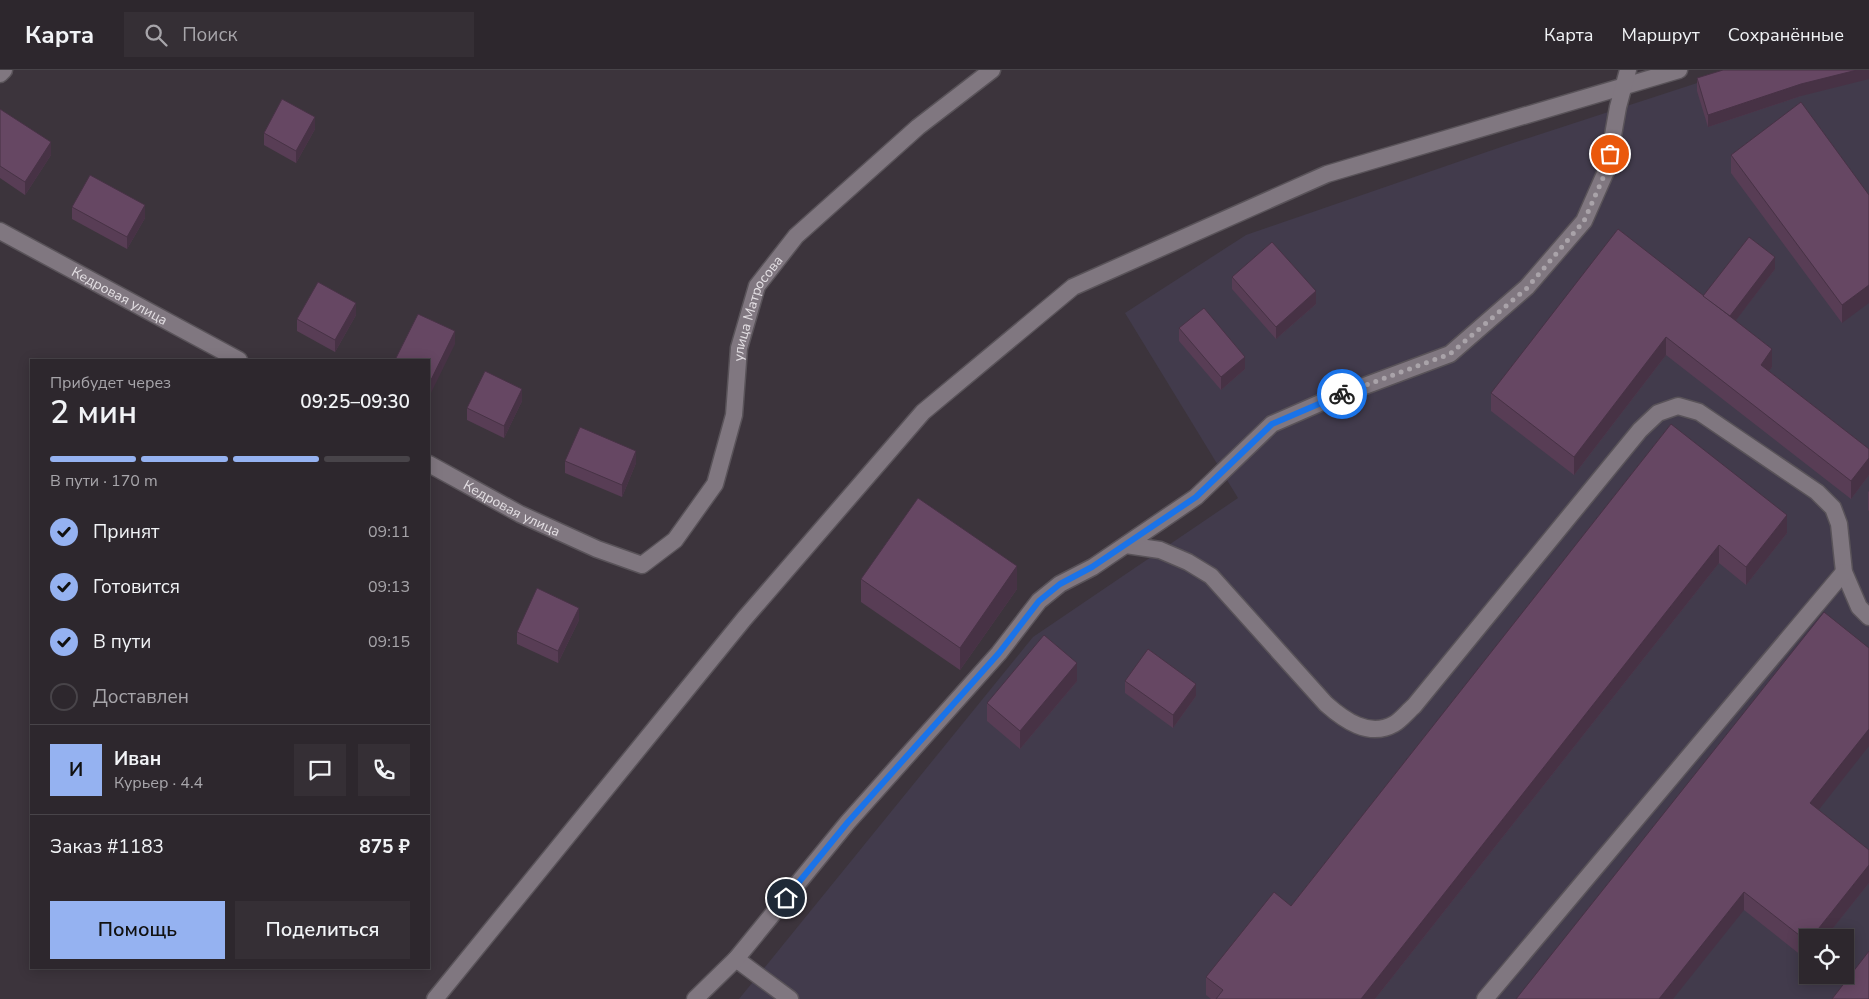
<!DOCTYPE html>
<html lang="ru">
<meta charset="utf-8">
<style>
body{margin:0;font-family:"Nunito Sans",sans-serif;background:#352f35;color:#f1f3f6;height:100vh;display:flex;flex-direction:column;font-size:19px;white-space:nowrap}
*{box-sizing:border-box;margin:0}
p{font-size:16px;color:#a7a5aa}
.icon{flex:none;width:28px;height:28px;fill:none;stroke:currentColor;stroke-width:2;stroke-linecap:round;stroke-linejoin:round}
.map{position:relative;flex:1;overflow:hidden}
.drawer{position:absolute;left:30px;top:289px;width:400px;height:610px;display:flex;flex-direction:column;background:#2d272d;border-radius:0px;box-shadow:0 2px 12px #0003,0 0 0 1px #484449}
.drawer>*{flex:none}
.fabs{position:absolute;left:1799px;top:859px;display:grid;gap:10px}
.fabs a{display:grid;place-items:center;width:55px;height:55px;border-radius:0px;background:#2d272d;box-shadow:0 2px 12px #0003,0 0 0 1px #484449;font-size:25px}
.pin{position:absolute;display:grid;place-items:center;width:42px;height:42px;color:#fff;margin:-21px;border:2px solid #fff;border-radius:50%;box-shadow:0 1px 5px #0007}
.courier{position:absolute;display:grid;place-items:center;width:50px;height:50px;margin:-25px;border:4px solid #1a73e8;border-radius:50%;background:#fff;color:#222;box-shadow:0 1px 6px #0007}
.headline em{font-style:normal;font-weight:600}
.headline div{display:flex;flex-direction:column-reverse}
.headline{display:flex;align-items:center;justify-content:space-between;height:85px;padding:0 20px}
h1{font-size:32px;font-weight:600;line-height:38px}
.bar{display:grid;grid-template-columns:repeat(4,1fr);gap:8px 5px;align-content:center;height:60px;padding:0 20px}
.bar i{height:6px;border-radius:4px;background:#484449}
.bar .selected{background:#95b2f1}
.bar p{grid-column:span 4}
.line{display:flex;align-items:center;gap:12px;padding:0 20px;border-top:1px solid #484449}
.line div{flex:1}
.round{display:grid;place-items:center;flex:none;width:52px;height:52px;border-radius:0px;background:#352f35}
ol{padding:0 20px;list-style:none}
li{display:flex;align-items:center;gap:15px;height:55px}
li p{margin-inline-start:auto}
li .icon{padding:5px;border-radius:50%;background:#95b2f1;color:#111;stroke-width:4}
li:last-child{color:#a7a5aa}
li i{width:28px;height:28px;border:2px solid #484449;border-radius:50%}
.primary-button{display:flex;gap:10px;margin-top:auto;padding:10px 20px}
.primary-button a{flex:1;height:58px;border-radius:0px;background:#95b2f1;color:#111;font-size:20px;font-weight:600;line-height:58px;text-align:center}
.primary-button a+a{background:#352f35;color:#f1f3f6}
header{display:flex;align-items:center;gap:30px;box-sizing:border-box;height:70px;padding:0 25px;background:#2d272d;border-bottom:1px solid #484449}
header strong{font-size:24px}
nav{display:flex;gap:28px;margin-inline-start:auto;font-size:18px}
.search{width:350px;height:45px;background:#352f35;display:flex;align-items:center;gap:12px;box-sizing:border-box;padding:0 18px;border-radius:0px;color:#a7a5aa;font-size:19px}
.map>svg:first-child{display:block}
.industrial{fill:#423b4c;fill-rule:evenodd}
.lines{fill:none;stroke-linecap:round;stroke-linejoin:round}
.service-casing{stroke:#595359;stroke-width:19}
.service{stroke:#807780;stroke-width:16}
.wall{fill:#583d55}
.shaded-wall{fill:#473245}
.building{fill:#664763;stroke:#473245}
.done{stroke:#a9a3a9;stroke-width:5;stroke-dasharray:0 9}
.route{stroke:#1a73e8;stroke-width:6}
.labels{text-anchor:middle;stroke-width:4.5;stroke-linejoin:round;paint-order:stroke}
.street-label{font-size:14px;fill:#e3dfe3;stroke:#3c343c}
</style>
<header>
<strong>Карта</strong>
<div class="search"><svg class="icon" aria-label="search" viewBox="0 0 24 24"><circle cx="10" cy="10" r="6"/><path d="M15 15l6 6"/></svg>Поиск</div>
<nav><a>Карта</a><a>Маршрут</a><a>Сохранённые</a></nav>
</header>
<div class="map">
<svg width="1869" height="929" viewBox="0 0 1869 929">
<rect width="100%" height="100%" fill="#3c343c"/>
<path class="industrial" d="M 1737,0 L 1869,0 L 1869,929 L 739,929 L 1033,567 L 1238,428 L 1125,243 L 1246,165 L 1504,76 ZM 1808,868 L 1845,868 L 1845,905 L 1808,905 Z"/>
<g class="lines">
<g class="service-casing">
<g id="service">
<polyline points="0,4 4,0"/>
<path id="s1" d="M 0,161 L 239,290"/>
<path id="s2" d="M 429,394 L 520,444 L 597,479 L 642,495 L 675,470 L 715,414 L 734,345 L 739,278 L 757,216 L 796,166 L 918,57 L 992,0"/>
<path d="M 1126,475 L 1160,480 L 1188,492 L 1211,506 L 1326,634 C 1344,650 1369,668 1394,654 C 1401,650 1408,641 1414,636 L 1640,360 L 1658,343 L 1678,336 L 1699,342 L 1817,422 L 1833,438 L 1839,454 L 1844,502 L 1859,537 L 1869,547"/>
<polyline points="736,889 790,929"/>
<polyline points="435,929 744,549 923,342 1073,217 1327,104 1679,0"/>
<polyline points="695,929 736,889 848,752 999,583 1039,531 1060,514 1093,497 1196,427 1272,354 1327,330 1450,284 1527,217 1584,151 1607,99 1618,37 1628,0"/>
<polyline points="1485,929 1844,502"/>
</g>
</g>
<use href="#service" class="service"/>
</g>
<g class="wall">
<polygon points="1697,8 1801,26 1708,57 1697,21"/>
<polygon points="0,39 51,85 25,125 0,108"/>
<polygon points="315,59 296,93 264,75 264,63"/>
<polygon points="1731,85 1869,125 1842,253 1731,103"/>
<polygon points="72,137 145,148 127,179 72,149"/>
<polygon points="1775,199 1735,251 1772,297 1769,301 1869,379 1869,405 1851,429 1666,285 1574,405 1491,341 1491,323 1703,226"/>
<polygon points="1232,207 1316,234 1276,269 1232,219"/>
<polygon points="356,245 335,282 297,261 297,249"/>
<polygon points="1179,258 1245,299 1221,320 1179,271"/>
<polygon points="522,331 504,368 467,350 467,338"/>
<polygon points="1671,354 1787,463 1746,515 1719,493 1375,929 1211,929 1206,925 1206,907 1291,836"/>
<polygon points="565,391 636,393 622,427 565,403"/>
<polygon points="1869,421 1869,441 1868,440 1868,422"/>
<polygon points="861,509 1017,519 960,600 861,532"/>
<polygon points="579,550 558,593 517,574 517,562"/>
<polygon points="1077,611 1020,679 987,651 987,633"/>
<polygon points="1125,611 1196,626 1173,658 1125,623"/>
<polygon points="1818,740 1869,780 1869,813 1807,890 1744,840 1516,929"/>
</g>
<g class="shaded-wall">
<polygon points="1857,0 1869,0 1869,9 1801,26 1708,57 1708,45 1801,14"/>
<polygon points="315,47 315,59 296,93 296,81"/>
<polygon points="51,72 51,85 25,125 25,112"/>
<polygon points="145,135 145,148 127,179 127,167"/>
<polygon points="1775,187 1775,199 1727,262 1727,249"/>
<polygon points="1869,215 1869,233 1842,253 1842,235"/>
<polygon points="1316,221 1316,234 1276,269 1276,257"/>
<polygon points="356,233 356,245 335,282 335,270"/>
<polygon points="455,261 455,274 429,327 429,314"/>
<polygon points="1666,267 1666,285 1574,405 1574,387"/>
<polygon points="1772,279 1772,297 1761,312 1761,295"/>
<polygon points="1245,287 1245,299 1221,320 1221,307"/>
<polygon points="522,319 522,331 504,368 504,356"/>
<polygon points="636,381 636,393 622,427 622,415"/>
<polygon points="1869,388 1869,405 1851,429 1851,411"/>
<polygon points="1787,445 1787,463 1746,515 1746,497"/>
<polygon points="1719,475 1719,493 1375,929 1361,929"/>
<polygon points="1017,496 1017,519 960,600 960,578"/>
<polygon points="579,538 579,550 558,593 558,581"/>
<polygon points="1077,593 1077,611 1020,679 1020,661"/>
<polygon points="1196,614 1196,626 1173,658 1173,645"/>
<polygon points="1869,659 1869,676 1810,751 1810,733"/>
<polygon points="1869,795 1869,813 1825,868 1811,868"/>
<polygon points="1744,822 1744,840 1673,929 1659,929"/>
</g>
<g class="building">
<polygon points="1723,0 1857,0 1801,14 1708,45 1697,8"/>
<polygon points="282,29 315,47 296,81 264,63"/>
<polygon points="1801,32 1869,125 1869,215 1842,235 1731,85"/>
<polygon points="0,39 51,72 25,112 0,96"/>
<polygon points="90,105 145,135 127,167 72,137"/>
<polygon points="1618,159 1772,279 1761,295 1869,379 1869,388 1851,411 1666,267 1574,387 1491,323"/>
<polygon points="1749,167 1775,187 1730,246 1703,226"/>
<polygon points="1272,172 1316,221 1276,257 1232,207"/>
<polygon points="318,212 356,233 335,270 297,249"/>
<polygon points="1204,238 1245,287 1221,307 1179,258"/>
<polygon points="418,244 455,261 429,314 429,290 395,290"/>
<polygon points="485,301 522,319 504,356 467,338"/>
<polygon points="1671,354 1787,445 1746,497 1719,475 1361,929 1216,929 1223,920 1206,907 1274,822 1291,836"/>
<polygon points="580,357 636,381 622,415 565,391"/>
<polygon points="918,428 1017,496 960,578 861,509"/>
<polygon points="537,518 579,538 558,581 517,562"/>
<polygon points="1824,542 1869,578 1869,659 1810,733 1869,780 1869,795 1811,868 1808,868 1808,872 1744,822 1659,929 1516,929"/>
<polygon points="1044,565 1077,593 1020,661 987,633"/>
<polygon points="1148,579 1196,614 1173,645 1125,611"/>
<polygon points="1869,881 1869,929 1832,929"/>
</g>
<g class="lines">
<polyline class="done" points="1342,324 1450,284 1527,218 1584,151 1607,99 1610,84"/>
<polyline class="route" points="786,828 848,752 999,583 1039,531 1060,514 1092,497 1196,427 1272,354 1342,324"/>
</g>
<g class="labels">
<g class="street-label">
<text dy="5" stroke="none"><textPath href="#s1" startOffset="136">Кедровая улица</textPath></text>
<text dy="5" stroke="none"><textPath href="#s2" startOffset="529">улица Матросова</textPath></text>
<text dy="5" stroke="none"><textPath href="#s2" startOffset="94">Кедровая улица</textPath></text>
</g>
</g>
</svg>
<div class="fabs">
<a><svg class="icon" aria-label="locate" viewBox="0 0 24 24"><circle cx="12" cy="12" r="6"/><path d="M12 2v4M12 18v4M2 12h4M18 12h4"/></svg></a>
</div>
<div class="pin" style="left:1610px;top:84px;background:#ea580c"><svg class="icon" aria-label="bag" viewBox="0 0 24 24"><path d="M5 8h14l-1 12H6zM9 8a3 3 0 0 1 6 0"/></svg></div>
<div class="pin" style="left:786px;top:828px;background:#1f2937"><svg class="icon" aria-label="home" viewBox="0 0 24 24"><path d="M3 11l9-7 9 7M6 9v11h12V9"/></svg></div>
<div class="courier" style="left:1342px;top:324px"><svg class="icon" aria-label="bike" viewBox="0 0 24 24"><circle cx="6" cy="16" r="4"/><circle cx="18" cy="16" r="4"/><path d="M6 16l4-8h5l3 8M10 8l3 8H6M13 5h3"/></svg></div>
<section class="drawer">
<div class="headline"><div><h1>2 мин</h1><p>Прибудет через</p></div><em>09:25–09:30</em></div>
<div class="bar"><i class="selected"></i><i class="selected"></i><i class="selected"></i><i></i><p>В пути · 170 m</p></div>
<ol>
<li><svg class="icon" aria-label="check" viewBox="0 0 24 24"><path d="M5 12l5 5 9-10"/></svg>Принят<p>09:11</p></li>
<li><svg class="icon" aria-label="check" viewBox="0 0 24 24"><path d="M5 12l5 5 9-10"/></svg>Готовится<p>09:13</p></li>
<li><svg class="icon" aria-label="check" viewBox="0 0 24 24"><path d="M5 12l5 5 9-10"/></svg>В пути<p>09:15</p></li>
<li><i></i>Доставлен</li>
</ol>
<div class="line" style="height:90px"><b class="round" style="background:#95b2f1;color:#111">И</b><div><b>Иван</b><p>Курьер · 4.4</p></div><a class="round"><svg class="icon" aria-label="chat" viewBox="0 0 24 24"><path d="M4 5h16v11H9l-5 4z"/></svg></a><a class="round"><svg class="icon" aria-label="phone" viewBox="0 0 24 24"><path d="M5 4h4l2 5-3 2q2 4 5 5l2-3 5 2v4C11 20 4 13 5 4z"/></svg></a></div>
<div class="line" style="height:65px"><div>Заказ #1183</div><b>875 ₽</b></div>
<div class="primary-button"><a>Помощь</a><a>Поделиться</a></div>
</section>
</div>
